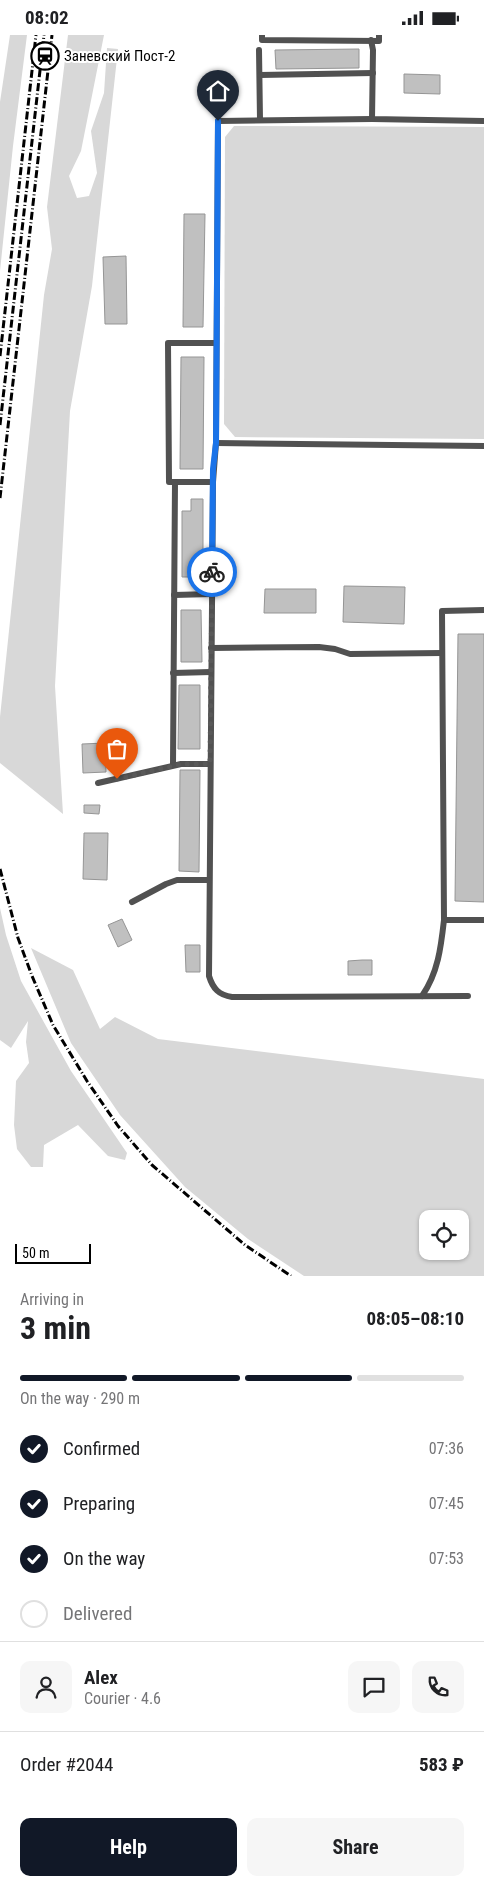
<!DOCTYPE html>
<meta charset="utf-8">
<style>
body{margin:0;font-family:"Roboto Condensed",sans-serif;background:#f6f6f6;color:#202124;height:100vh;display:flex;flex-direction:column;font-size:19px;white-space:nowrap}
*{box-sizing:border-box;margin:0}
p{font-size:16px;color:#757577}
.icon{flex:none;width:28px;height:28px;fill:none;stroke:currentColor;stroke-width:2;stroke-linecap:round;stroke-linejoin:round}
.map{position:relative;height:1241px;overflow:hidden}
.drawer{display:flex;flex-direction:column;background:#fff;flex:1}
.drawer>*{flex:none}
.tools{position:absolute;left:419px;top:1175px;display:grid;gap:10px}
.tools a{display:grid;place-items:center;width:50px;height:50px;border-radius:10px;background:#fff;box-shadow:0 1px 4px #0004;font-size:25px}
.scale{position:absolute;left:15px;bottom:12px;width:76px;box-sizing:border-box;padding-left:5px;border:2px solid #000;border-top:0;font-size:14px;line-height:18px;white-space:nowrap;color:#000;-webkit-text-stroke:4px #fff;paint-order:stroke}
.pin{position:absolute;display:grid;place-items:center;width:42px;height:42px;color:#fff;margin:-51px -21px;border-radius:50% 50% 50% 0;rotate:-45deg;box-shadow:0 0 5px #0007}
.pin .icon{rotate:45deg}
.courier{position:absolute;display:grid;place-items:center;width:50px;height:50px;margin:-25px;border:4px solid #1a73e8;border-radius:50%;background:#fff;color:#222;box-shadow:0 1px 6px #0007}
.headline em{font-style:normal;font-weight:700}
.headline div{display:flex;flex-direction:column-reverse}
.headline{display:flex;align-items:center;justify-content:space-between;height:85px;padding:0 20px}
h1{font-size:32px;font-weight:700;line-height:38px}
.bar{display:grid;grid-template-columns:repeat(4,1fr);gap:8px 5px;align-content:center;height:60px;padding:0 20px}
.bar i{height:6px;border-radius:4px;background:#e0e0e0}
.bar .current{background:#111827}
.bar p{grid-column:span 4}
.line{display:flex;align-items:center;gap:12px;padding:0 20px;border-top:1px solid #e0e0e0}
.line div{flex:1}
.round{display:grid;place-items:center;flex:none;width:52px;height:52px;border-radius:10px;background:#f6f6f6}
ol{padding:0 20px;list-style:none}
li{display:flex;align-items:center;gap:15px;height:55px}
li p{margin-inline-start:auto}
li .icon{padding:5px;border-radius:50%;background:#111827;color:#fff;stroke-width:4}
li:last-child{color:#757577}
li i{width:28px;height:28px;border:2px solid #e0e0e0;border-radius:50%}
.cta{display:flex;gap:10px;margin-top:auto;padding:10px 20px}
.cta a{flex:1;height:58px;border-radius:10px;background:#111827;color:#fff;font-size:20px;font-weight:700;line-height:58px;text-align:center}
.cta a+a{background:#f6f6f6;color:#202124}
.status{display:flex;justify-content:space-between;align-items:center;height:35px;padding:0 25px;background:#fff;direction:ltr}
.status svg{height:14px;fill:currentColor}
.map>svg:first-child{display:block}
.green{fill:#d8d8d8;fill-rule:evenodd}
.building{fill:#c0c0c0;stroke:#959595}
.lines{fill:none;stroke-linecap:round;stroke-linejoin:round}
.service{stroke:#515151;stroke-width:6}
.rail{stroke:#000;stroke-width:3;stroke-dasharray:8 2.5 1 2.5;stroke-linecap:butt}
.done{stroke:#595959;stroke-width:5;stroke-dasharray:0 9}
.route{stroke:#1a73e8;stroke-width:6}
.labels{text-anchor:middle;stroke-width:4;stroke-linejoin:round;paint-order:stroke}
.poi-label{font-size:15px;fill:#000;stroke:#fff;text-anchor:start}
</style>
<div class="status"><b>08:02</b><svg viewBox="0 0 49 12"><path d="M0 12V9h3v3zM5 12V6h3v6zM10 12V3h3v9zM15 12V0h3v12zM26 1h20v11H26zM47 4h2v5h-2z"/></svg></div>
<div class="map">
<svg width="484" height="1241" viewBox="0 0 484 1241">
<rect width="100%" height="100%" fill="#fff"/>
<g class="green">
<polygon points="10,0 27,0 13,111 0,236 0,67"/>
<polygon points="68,0 104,0 81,116 69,141 77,163 89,161 97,138 91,96 104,58 107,13 118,14 92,251 70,376 55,651 63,779 0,728 0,682 44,260 52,214 47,172"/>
<polygon points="234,91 484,92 484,404 235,402 224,389 225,102"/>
<polygon points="0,873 6,900 21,946 71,1036 127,1118 125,1125 108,1121 78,1090 44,1110 43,1132 31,1132 17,1114 14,1090 16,1046 29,1028 26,1007 28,986 11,1013 0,1005"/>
<path d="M 31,913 L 73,935 L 100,994 L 115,982 L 158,1004 L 484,1044 L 484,1241 L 304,1241 L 248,1204 L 185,1152 L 120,1080 L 71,1008 ZM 428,1184 L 460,1184 L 460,1216 L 428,1216 Z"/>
</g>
<g class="building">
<polygon points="359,14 359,33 276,34 275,15"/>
<polygon points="404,39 440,40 440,59 404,58"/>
<polygon points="184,179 205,179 203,292 183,292"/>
<polygon points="126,221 127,289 105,289 103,222"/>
<polygon points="181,322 204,322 203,434 180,434"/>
<polygon points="191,464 203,464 203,542 182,542 182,476 191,476"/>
<polygon points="344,551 405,552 404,589 343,587"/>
<polygon points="265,554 316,554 316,578 264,578"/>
<polygon points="181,575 201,575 202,627 181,627"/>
<polygon points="458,599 484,599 484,867 455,866"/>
<polygon points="179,650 200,650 200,714 178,714"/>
<polygon points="105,708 106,737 83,738 82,709"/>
<polygon points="180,735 200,735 199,837 179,836"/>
<polygon points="84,770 100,770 99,779 84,778"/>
<polygon points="84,798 108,798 107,845 83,844"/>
<polygon points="122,884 132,905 118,912 108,890"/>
<polygon points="185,910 200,910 200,937 186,937"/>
<polygon points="362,925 372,925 372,940 348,940 348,926"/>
</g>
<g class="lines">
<g class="service">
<polyline points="262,0 262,5 379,6 379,0"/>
<polyline points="371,5 373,15 372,84 484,86"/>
<polyline points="259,15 260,85"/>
<polyline points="260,40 373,38"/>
<path d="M 372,84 L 218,86 L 216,408 L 213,447 L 209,941 C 213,954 219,960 232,962 L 468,961"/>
<polyline points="216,408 484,411"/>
<polyline points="213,447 169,447 168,308 216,308"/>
<polyline points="174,560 212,559"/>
<polyline points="211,613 319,612 335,614 350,619 442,618"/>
<polyline points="173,638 211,637"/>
<polyline points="173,730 175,447"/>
<polyline points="98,748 181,729 210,729"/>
<polyline points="132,867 166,849 177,845 209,845"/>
<polyline points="444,885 484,885"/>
<path d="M 422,961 C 438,938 441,912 444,885 L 442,576 L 484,575"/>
</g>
<g class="rail">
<polyline points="0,321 36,0"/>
<polyline points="0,390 44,0"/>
<polyline points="0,463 52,0"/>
<polyline points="0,834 18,903 32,941 53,990 87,1046 118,1091 152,1130 245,1210 291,1241"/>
</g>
</g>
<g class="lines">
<polyline class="done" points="117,744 181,729 210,729 212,537"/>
<polyline class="route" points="212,537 213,434 216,408 218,86"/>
</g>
<defs>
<g id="station-ring" transform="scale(1.4375)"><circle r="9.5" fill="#fff" stroke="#000" stroke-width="1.5"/><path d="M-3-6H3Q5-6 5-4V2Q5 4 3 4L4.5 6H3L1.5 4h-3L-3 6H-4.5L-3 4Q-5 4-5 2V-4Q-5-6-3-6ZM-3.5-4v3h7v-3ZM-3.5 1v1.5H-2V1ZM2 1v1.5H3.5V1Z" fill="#000"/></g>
</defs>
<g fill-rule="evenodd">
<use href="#station-ring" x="45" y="21"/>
</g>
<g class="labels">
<g class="poi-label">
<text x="64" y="26">Заневский Пост-2</text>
</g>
</g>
</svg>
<div class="tools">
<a><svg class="icon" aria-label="locate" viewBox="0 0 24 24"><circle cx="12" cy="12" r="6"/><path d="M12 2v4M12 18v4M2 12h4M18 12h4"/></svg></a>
</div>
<div class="scale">50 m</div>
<div class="pin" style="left:117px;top:744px;background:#ea580c"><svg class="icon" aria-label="bag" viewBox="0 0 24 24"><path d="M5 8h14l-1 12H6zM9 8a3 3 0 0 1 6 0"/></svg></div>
<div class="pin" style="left:218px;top:86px;background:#1f2937"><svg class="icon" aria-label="home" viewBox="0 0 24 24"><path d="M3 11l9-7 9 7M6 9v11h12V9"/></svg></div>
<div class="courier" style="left:212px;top:537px"><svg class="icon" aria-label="bike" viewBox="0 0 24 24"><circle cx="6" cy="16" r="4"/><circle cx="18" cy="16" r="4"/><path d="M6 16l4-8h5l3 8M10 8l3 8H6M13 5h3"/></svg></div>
</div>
<section class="drawer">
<div class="headline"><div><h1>3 min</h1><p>Arriving in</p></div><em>08:05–08:10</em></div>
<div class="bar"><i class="current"></i><i class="current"></i><i class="current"></i><i></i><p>On the way · 290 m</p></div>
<ol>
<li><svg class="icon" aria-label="check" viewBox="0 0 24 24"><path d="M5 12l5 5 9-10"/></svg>Confirmed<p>07:36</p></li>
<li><svg class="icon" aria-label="check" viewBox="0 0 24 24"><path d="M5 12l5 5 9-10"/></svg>Preparing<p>07:45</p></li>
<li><svg class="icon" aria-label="check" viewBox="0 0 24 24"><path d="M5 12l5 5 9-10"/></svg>On the way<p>07:53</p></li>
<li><i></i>Delivered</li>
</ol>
<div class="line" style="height:90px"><a class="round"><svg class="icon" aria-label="person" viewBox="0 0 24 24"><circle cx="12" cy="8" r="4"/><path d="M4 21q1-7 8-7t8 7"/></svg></a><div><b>Alex</b><p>Courier · 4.6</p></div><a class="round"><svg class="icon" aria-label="chat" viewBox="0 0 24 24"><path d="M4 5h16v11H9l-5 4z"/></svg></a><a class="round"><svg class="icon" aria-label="phone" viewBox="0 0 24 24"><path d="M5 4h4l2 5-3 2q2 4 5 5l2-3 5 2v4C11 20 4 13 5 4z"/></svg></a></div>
<div class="line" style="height:65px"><div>Order #2044</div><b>583 ₽</b></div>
<div class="cta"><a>Help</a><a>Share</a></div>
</section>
